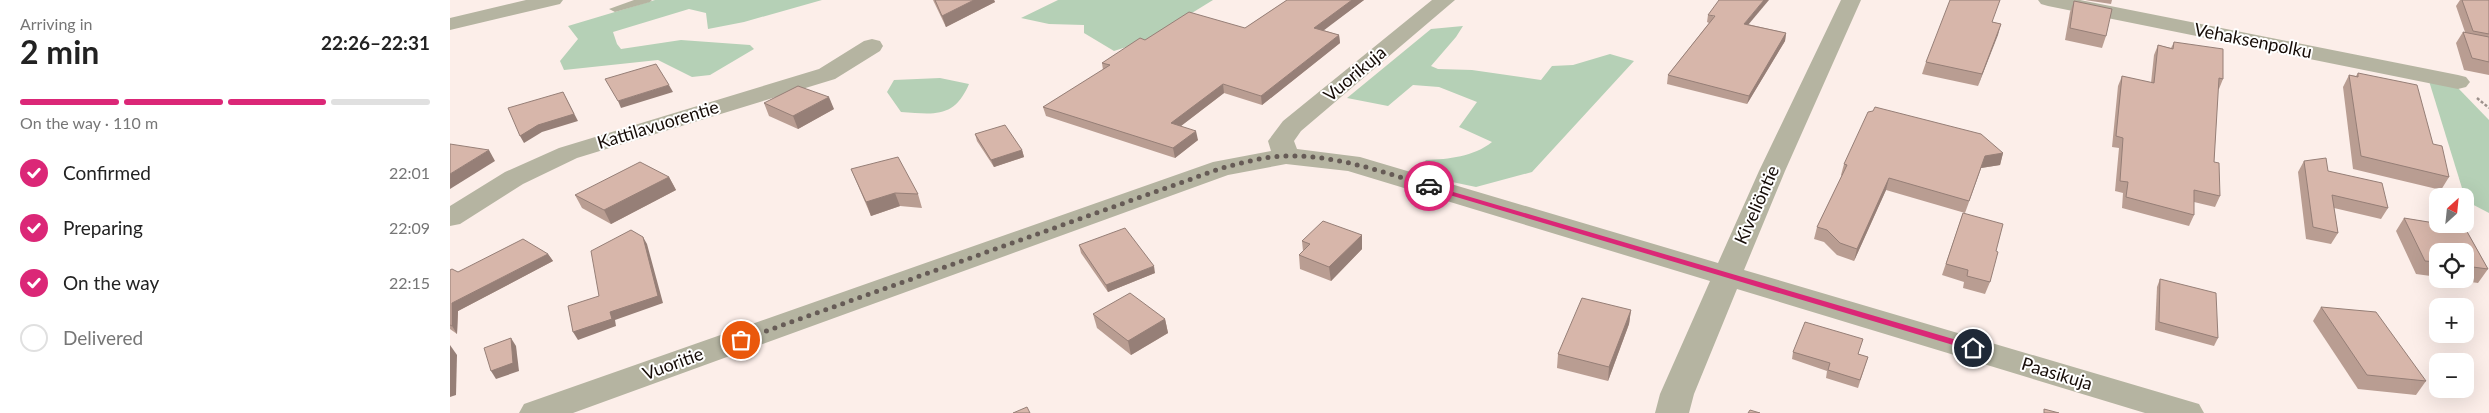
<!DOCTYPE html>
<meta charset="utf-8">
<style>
body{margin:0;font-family:Lato,sans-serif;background:#f6f6f6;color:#222;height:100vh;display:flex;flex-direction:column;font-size:19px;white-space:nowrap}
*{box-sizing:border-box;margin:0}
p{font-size:16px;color:#767676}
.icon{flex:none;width:28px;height:28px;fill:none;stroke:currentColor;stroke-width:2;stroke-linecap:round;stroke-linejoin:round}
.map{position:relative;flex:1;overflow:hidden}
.panel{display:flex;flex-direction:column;background:#fff;width:450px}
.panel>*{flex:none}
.needle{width:32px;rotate:27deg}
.controls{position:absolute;left:1979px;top:188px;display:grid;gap:10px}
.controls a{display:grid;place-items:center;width:45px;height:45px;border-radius:10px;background:#fff;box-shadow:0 5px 20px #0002;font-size:25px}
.pin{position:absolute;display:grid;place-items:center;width:42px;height:42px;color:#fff;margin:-21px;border:2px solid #fff;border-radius:50%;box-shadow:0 1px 5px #0007}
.courier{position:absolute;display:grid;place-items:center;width:50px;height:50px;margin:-25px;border:4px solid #db2777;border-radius:50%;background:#fff;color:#222;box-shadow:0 1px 6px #0007}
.head em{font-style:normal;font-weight:700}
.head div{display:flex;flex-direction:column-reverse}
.head{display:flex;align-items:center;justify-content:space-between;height:85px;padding:0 20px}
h1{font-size:32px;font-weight:700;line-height:38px}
.bar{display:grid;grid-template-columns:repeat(4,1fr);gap:8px 5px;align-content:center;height:60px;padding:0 20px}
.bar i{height:6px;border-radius:4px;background:#e0e0e0}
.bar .active{background:#db2777}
.bar p{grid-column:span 4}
ol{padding:0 20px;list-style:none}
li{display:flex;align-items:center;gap:15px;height:55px}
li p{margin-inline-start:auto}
li .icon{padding:5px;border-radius:50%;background:#db2777;color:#fff;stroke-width:4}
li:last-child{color:#767676}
li i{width:28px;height:28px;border:2px solid #e0e0e0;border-radius:50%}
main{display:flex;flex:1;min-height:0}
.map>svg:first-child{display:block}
.green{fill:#b5d0b6}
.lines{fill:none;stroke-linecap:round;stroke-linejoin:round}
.path{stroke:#9d918c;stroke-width:2.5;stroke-dasharray:3 2;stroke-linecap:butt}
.service{fill:#b5b4a1;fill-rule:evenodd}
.minor{fill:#b5b4a1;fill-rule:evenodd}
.tertiary{fill:#b5b4a1;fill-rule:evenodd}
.wall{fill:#b99d92}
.shaded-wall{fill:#967f77}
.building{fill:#d7b6aa;stroke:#967f77}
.route{fill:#db2777}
.done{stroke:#665b56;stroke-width:5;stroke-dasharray:0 9}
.labels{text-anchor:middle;stroke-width:4;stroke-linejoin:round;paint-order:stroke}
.street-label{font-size:18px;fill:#160c07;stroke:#fff}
</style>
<main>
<section class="panel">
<div class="head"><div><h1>2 min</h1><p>Arriving in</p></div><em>22:26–22:31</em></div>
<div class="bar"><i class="active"></i><i class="active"></i><i class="active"></i><i></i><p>On the way · 110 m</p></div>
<ol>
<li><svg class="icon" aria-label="check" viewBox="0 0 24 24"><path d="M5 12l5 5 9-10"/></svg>Confirmed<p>22:01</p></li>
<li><svg class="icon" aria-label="check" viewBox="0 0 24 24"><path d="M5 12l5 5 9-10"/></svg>Preparing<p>22:09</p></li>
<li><svg class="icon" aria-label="check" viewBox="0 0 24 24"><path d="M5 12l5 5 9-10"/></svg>On the way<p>22:15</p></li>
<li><i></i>Delivered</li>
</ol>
</section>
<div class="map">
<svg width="2039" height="413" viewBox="0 0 2039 413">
<rect width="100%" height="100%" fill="#fceee9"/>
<g class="green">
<polygon points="205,0 372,0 294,22 258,29 256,13 239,9 163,32 167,44 171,49 231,40 300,45 304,49 260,75 242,77 208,60 114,70 110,61 128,39 118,26"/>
<polygon points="608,0 763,0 698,40 664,51 634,33 634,25 599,24 571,18"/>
<path d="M 1013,26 L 1006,37 L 981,66 L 988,69 L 1022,70 L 1091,80 L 1102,66 L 1123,65 L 1160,54 L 1184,61 L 1082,172 L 1026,187 L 964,174 L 976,160 C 999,159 1023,157 1042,142 L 1009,127 L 1027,102 L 989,87 L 963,85 L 938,106 L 897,98 L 981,29 Z"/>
<path d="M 490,78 L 519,84 C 504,119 484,114 451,112 L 437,92 L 444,80 Z"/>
<polygon points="1979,81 2007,87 2039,120 2039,213 2016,201"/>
</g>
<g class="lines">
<polyline class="path" points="2027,98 2039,108"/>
<polygon class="service" points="184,0 202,0 200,2 165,12 159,9"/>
<g class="minor">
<polygon points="982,0 1005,0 851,131 844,141 847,149 910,157 1268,263 1309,171 1391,0 1411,0 1335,171 1294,270 1749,404 1754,413 1695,413 1287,289 1244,394 1239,413 1205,413 1210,394 1260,281 898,171 836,164 778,175 123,413 69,413 74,404 763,162 821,151 818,141 833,121"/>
<polygon points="1588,0 1630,0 2008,75 2016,77 2020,82 2016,87 2008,89 1598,6 1591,4"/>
<polygon points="422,39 430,41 433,46 430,51 385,79 127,158 73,184 10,224 0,226 0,206 55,172 109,148 369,69 414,41"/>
</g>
<polygon class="tertiary" points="76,0 113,0 110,4 0,30 0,18"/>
</g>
<g class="wall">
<polygon points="483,0 544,0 545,2 496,27"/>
<polygon points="837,0 914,0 873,30 889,35 890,43 812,105 774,93 731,126 748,140 725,158 596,116 593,107 653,70 652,63 695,40 795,28"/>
<polygon points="1635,0 1662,0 1661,4"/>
<polygon points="2010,0 2039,0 2039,75 2014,70 2006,43 2013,32 2015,32 2006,6"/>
<polygon points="1624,1 1656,36 1652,48 1615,40 1620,12"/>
<polygon points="1258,15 1336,33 1335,41 1297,104 1217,84 1218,75 1259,23 1257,22"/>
<polygon points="1543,22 1551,24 1528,86 1472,74 1476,62"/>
<polygon points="1724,42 1773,79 1769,89 1768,89 1764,162 1770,196 1765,207 1744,202 1744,215 1739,226 1672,208 1673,193 1665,191 1669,148 1662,147 1668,86 1672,76 1701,83 1704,55 1708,45 1721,48"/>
<polygon points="1908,73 1983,144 1999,177 1991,190 1903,169 1893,87 1899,75 1906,76"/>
<polygon points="314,103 384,109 348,129 319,116"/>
<polygon points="525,134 572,150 574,157 544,167 527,141"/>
<polygon points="1553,153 1550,165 1531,168 1515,213 1436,190 1404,261 1387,255 1374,242 1364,239 1367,227 1392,176 1391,175 1394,164"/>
<polygon points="1854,161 1938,208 1931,219 1884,208 1888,233 1881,244 1856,239 1848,172"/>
<polygon points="401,169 468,194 472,208 450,206 421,216"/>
<polygon points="219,177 226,190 161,224 132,208 125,195"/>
<polygon points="1513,213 1546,251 1540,282 1535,294 1513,288 1514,282 1492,275"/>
<polygon points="1954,218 2015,228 2038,269 2028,283 2000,279 2015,279 2015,251 1988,251 1988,277 1966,274 1946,231"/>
<polygon points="912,235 912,249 881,281 850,269 849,255 853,251 852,241"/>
<polygon points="629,245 705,273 658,292 631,253"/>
<polygon points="98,254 103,261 8,311 7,334 0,329 0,270 8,272"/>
<polygon points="1710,279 1768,338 1764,346 1705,330 1707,287"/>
<polygon points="1871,307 1976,381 1966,395 1908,389 1863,321"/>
<polygon points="1181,310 1179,324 1158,381 1107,368 1108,354"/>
<polygon points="643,314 715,319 718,333 681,355 647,328"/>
<polygon points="1343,352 1408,354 1418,357 1408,388 1376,378 1377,371 1342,359"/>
</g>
<g class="shaded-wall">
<polygon points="524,0 544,0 545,2 496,27 492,16"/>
<polygon points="902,0 914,0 865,37 864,28"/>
<polygon points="1314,0 1319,0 1293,31 1294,24"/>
<polygon points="1551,24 1548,35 1528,86 1532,74"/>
<polygon points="1336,33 1335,41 1297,104 1299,96"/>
<polygon points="889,35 890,43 812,105 811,96"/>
<polygon points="773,84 774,93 723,132 721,123"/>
<polygon points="219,85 223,92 171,108 168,101"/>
<polygon points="113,92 128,121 92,132 74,143 70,136"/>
<polygon points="379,97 384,109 348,129 343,116"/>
<polygon points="746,131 748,140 725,158 723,148"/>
<polygon points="39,150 45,161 0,189 0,174"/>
<polygon points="572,150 574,157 544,167 541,160"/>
<polygon points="1553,153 1550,165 1531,168 1515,213 1535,156"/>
<polygon points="219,177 226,190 161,224 154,210"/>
<polygon points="1439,178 1436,190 1404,261 1407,249"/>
<polygon points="445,193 450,206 421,216 416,202"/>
<polygon points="912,235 912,249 881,281 879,267"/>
<polygon points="193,237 197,244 213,303 165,320 166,326 128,340 123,332 160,312"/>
<polygon points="98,254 103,261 8,311 7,334 2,326 2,303"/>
<polygon points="704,266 705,273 658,292 656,285"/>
<polygon points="1181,310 1179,324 1158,381 1159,367"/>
<polygon points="715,319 718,333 681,355 678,341"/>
<polygon points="61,338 66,346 69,371 46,379 41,371"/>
<polygon points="0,345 7,355 6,395 0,397"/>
</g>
<g class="building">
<polygon points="485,0 524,0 492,16"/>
<polygon points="837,0 902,0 864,28 889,35 811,96 773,84 721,123 746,131 723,148 593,107 660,65 652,63 690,38 695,40 739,12 795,28"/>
<polygon points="1269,0 1314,0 1294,24 1336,33 1299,96 1218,75 1265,16 1258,15"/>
<polygon points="1500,0 1550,0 1542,22 1551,24 1532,74 1476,62"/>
<polygon points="2012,0 2039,0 2039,34 2023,31"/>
<polygon points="1624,1 1662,9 1656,36 1620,28"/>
<polygon points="2013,32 2039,37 2039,62 2022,58"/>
<polygon points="1724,42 1773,49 1773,79 1769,78 1764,162 1769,163 1770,196 1744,190 1744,215 1676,197 1678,182 1670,181 1673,138 1666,136 1672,76 1704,83 1708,45 1723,49"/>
<polygon points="206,64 219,85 168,101 155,79"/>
<polygon points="1908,73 1967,85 1983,144 1992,146 1999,177 1911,156 1899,75 1908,77"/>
<polygon points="348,86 379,97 343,116 314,103"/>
<polygon points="113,92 124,114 88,125 70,136 58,108"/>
<polygon points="1425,107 1531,134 1553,153 1535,156 1519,201 1439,178 1407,249 1390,243 1377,230 1367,227 1397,165 1394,164 1418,112 1423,111"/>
<polygon points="555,125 572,150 541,160 525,134"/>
<polygon points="0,144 39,150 0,174"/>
<polygon points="448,157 468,194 445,193 416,202 401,169"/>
<polygon points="1876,158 1878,171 1932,183 1938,208 1882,195 1888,233 1863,227 1854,161"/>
<polygon points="190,162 219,177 154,210 125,195"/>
<polygon points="1513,213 1553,224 1546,251 1548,252 1540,282 1517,276 1518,270 1496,264"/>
<polygon points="1954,218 2015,228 2038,269 2015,266 2015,251 1988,251 1988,262 1975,261"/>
<polygon points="873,221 912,235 879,267 849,255 860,244 852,241"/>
<polygon points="675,228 704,266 656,285 629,245"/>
<polygon points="181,230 193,237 208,296 160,312 162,319 123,332 118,306 149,296 141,251"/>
<polygon points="73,239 98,254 2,303 2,326 0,325 0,270 2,269 8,272"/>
<polygon points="1710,279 1766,293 1768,338 1709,322"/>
<polygon points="680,293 715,319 678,341 643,314"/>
<polygon points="1132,298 1181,310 1159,367 1108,354"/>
<polygon points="1871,307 1926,312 1976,381 1917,375"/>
<polygon points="1355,322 1413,339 1408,354 1418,357 1410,380 1378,370 1380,363 1343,352"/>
<polygon points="61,338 63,363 41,371 34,348"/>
<polygon points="577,407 580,413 563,413"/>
<polygon points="1594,409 1609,413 1594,413"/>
<polygon points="1300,410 1310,413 1298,413"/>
</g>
<polygon class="route" points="976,184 1527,346 1528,348 1527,350 1520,350 976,188"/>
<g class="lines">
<path class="done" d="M 291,340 L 772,168 C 793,163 815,156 837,156 C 886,155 933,172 979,186"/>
</g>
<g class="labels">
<g class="street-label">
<text transform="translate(1803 41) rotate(11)" y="6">Vehaksenpolku</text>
<text transform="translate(905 74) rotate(-40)" y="6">Vuorikuja</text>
<text transform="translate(208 125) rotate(-17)" y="6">Kattilavuorentie</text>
<text transform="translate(1307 205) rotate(-66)" y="6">Kiveliöntie</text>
<text transform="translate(223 364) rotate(-20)" y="6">Vuoritie</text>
<text transform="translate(1607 374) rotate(17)" y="6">Paasikuja</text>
</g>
</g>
</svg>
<div class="controls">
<a><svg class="needle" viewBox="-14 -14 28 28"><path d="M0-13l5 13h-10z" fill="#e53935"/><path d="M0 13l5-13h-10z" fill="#767676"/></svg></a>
<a><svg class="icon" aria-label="locate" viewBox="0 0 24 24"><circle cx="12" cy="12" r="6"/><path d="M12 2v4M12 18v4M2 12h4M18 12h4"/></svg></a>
<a>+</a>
<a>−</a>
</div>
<div class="pin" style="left:291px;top:340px;background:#ea580c"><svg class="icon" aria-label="bag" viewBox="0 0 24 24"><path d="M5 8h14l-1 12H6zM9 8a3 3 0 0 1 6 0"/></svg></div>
<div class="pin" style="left:1523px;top:348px;background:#1f2937"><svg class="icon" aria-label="home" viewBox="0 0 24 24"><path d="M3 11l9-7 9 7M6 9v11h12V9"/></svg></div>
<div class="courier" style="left:979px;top:186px"><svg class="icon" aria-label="car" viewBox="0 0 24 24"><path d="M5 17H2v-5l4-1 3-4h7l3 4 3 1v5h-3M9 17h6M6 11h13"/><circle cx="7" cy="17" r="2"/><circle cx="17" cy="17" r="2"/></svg></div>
</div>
</main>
